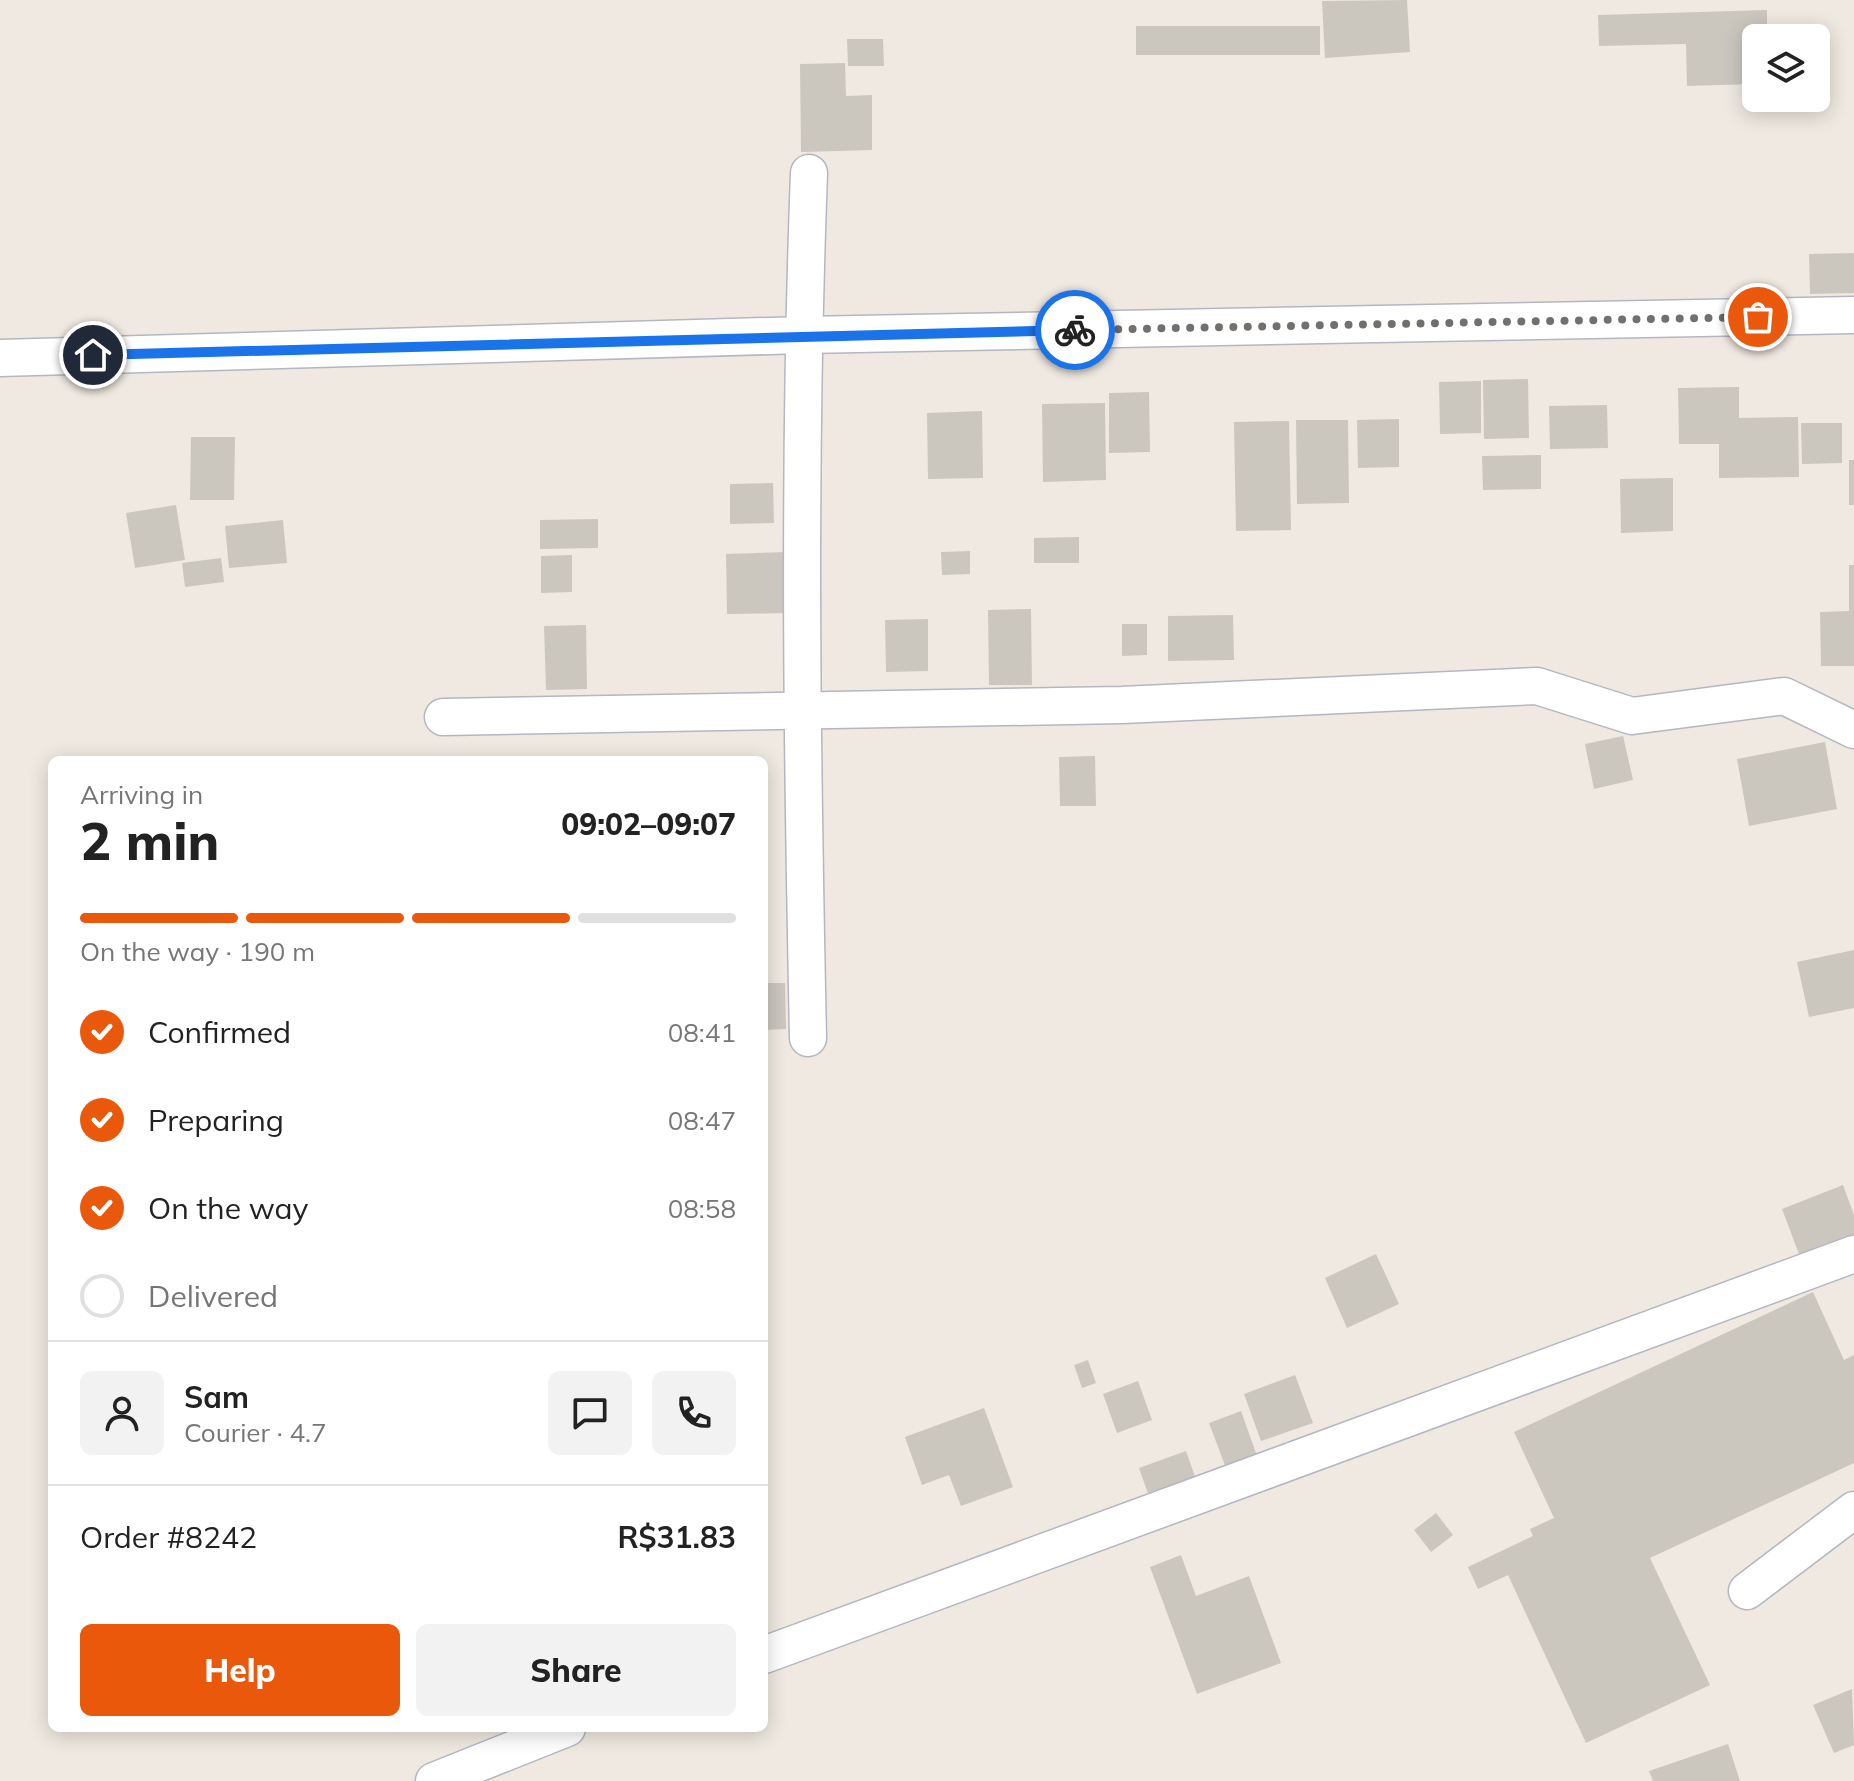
<!DOCTYPE html>
<meta charset="utf-8">
<style>
body{margin:0;font-family:Mulish,sans-serif;background:#f2f2f2;color:#222;height:100vh;display:flex;flex-direction:column;font-size:30px;white-space:nowrap}
*{box-sizing:border-box;margin:0}
p{font-size:26px;color:#767676}
.icon{flex:none;width:44px;height:44px;fill:none;stroke:currentColor;stroke-width:2;stroke-linecap:round;stroke-linejoin:round}
.map{position:relative;flex:1;overflow:hidden}
.side{position:absolute;left:48px;top:756px;width:720px;height:976px;display:flex;flex-direction:column;background:#fff;border-radius:12px;box-shadow:0 4px 20px #0003}
.side>*{flex:none}
.controls{position:absolute;left:1742px;top:24px;display:grid;gap:16px}
.controls a{display:grid;place-items:center;width:88px;height:88px;border-radius:12px;background:#fff;box-shadow:0 4px 20px #0003;font-size:40px}
.pin{position:absolute;display:grid;place-items:center;width:68px;height:68px;color:#fff;margin:-34px;border:4px solid #fff;border-radius:50%;box-shadow:0 2px 8px #0007}
.courier{position:absolute;display:grid;place-items:center;width:80px;height:80px;margin:-40px;border:6px solid #1a73e8;border-radius:50%;background:#fff;color:#222;box-shadow:0 2px 10px #0007}
.overview em{font-style:normal;font-weight:800}
.overview div{display:flex;flex-direction:column-reverse}
.overview{display:flex;align-items:center;justify-content:space-between;height:136px;padding:0 32px}
h1{font-size:52px;font-weight:800;line-height:60px}
.bar{display:grid;grid-template-columns:repeat(4,1fr);gap:12px 8px;align-content:center;height:96px;padding:0 32px}
.bar i{height:10px;border-radius:6px;background:#e0e0e0}
.bar .on{background:#ea580c}
.bar p{grid-column:span 4}
.line{display:flex;align-items:center;gap:20px;padding:0 32px;border-top:2px solid #e0e0e0}
.line div{flex:1}
.round{display:grid;place-items:center;flex:none;width:84px;height:84px;border-radius:12px;background:#f2f2f2}
ol{padding:0 32px;list-style:none}
li{display:flex;align-items:center;gap:24px;height:88px}
li p{margin-inline-start:auto}
li .icon{padding:8px;border-radius:50%;background:#ea580c;color:#fff;stroke-width:4}
li:last-child{color:#767676}
li i{width:44px;height:44px;border:4px solid #e0e0e0;border-radius:50%}
.primary-button{display:flex;gap:16px;margin-top:auto;padding:16px 32px}
.primary-button a{flex:1;height:92px;border-radius:12px;background:#ea580c;color:#fff;font-size:32px;font-weight:800;line-height:92px;text-align:center}
.primary-button a+a{background:#f2f2f2;color:#222}
.map>svg:first-child{display:block}
.building{fill:#cbc7bf}
.lines{fill:none;stroke-linecap:round;stroke-linejoin:round}
.minor-casing{stroke:#b4b7c1;stroke-width:39}
.minor{stroke:#fff;stroke-width:36}
.done{stroke:#726f6d;stroke-width:8;stroke-dasharray:0 14.4}
.route{stroke:#1a73e8;stroke-width:10}
</style>
<div class="map">
<svg width="1854" height="1781" viewBox="0 0 1854 1781">
<rect width="100%" height="100%" fill="#efe9e1"/>
<g class="building">
<polygon points="1407,0 1410,52 1325,58 1322,1"/>
<polygon points="1767,10 1767,38 1756,38 1756,84 1687,86 1686,44 1599,46 1598,15"/>
<rect x="1136" y="26" width="184" height="29"/>
<polygon points="847,39 883,39 884,66 848,66"/>
<polygon points="845,63 846,96 872,95 872,150 801,152 800,64"/>
<polygon points="1854,253 1854,293 1810,294 1809,254"/>
<polygon points="1528,379 1529,438 1484,439 1483,380"/>
<polygon points="1481,381 1481,433 1440,434 1439,382"/>
<polygon points="1739,387 1739,418 1798,417 1799,477 1719,478 1719,444 1679,444 1678,388"/>
<polygon points="1149,392 1150,452 1109,453 1109,393"/>
<polygon points="1105,403 1106,480 1043,482 1042,404"/>
<polygon points="1607,405 1608,448 1550,449 1549,406"/>
<polygon points="982,411 983,478 928,479 927,413"/>
<polygon points="1399,419 1399,467 1358,468 1357,420"/>
<polygon points="1296,420 1348,420 1349,503 1297,504"/>
<polygon points="1289,421 1291,530 1236,531 1234,422"/>
<polygon points="1801,423 1842,423 1842,463 1802,464"/>
<polygon points="191,437 235,437 234,500 190,500"/>
<polygon points="1541,455 1541,489 1483,490 1482,456"/>
<rect x="1849" y="460" width="5" height="45"/>
<polygon points="1673,478 1673,531 1621,533 1620,479"/>
<polygon points="773,483 774,523 730,524 730,484"/>
<polygon points="176,505 185,560 135,568 126,513"/>
<polygon points="598,519 598,548 540,549 540,520"/>
<polygon points="283,520 287,563 229,568 225,526"/>
<polygon points="1079,537 1079,563 1034,563 1034,538"/>
<polygon points="970,551 970,574 942,575 941,552"/>
<polygon points="789,552 790,613 727,614 726,554"/>
<polygon points="572,555 572,592 541,593 541,556"/>
<polygon points="221,558 224,582 185,587 182,563"/>
<polygon points="1849,565 1854,565 1854,666 1821,666 1820,612 1849,611"/>
<polygon points="1031,609 1032,685 989,685 988,610"/>
<polygon points="1233,615 1234,660 1168,661 1168,616"/>
<polygon points="928,619 928,671 886,672 885,620"/>
<polygon points="1122,624 1147,624 1147,655 1122,656"/>
<polygon points="586,625 587,689 546,690 544,626"/>
<polygon points="1623,736 1633,780 1594,789 1585,744"/>
<polygon points="1825,742 1837,809 1749,826 1737,759"/>
<polygon points="1095,756 1096,806 1060,806 1059,757"/>
<polygon points="1854,950 1854,1008 1809,1017 1797,962"/>
<polygon points="764,983 785,983 786,1029 764,1030"/>
<polygon points="1843,1185 1854,1215 1854,1234 1799,1254 1782,1209"/>
<polygon points="1376,1254 1399,1304 1347,1328 1325,1278"/>
<polygon points="1813,1292 1844,1360 1854,1355 1854,1463 1650,1558 1710,1685 1586,1743 1508,1575 1478,1589 1468,1567 1533,1536 1530,1529 1554,1518 1514,1432"/>
<polygon points="1088,1360 1096,1383 1082,1388 1074,1365"/>
<polygon points="1295,1375 1313,1423 1261,1441 1244,1394"/>
<polygon points="1138,1381 1152,1420 1117,1433 1103,1394"/>
<polygon points="984,1408 1013,1487 961,1506 949,1475 922,1485 905,1437"/>
<polygon points="1241,1411 1257,1456 1226,1468 1209,1423"/>
<polygon points="1186,1451 1198,1485 1151,1502 1139,1468"/>
<polygon points="1436,1513 1453,1535 1431,1552 1414,1530"/>
<polygon points="1181,1555 1196,1596 1249,1576 1281,1663 1197,1694 1150,1567"/>
<polygon points="1852,1689 1854,1745 1834,1753 1813,1705"/>
<polygon points="1728,1744 1740,1781 1653,1781 1649,1771"/>
</g>
<g class="lines">
<g class="minor-casing">
<g id="minor">
<polyline points="0,358 803,335 1854,315"/>
<polyline points="443,717 1122,705 1537,686 1632,716 1784,696 1854,730"/>
<path d="M 808,1038 C 802,750 798,462 809,173"/>
<polyline points="1747,1591 1854,1510"/>
<polyline points="764,1655 1854,1254"/>
<polyline points="434,1781 567,1728"/>
</g>
</g>
<use href="#minor" class="minor"/>
</g>
<g class="lines">
<polyline class="done" points="1075,330 1758,317"/>
<polyline class="route" points="93,355 1075,330"/>
</g>
</svg>
<div class="controls">
<a><svg class="icon" aria-label="layers" viewBox="0 0 24 24"><path d="M12 4l9 5-9 5-9-5zM3 14l9 5 9-5"/></svg></a>
</div>
<div class="pin" style="left:1758px;top:317px;background:#ea580c"><svg class="icon" aria-label="bag" viewBox="0 0 24 24"><path d="M5 8h14l-1 12H6zM9 8a3 3 0 0 1 6 0"/></svg></div>
<div class="pin" style="left:93px;top:355px;background:#1f2937"><svg class="icon" aria-label="home" viewBox="0 0 24 24"><path d="M3 11l9-7 9 7M6 9v11h12V9"/></svg></div>
<div class="courier" style="left:1075px;top:330px"><svg class="icon" aria-label="bike" viewBox="0 0 24 24"><circle cx="6" cy="16" r="4"/><circle cx="18" cy="16" r="4"/><path d="M6 16l4-8h5l3 8M10 8l3 8H6M13 5h3"/></svg></div>
<section class="side">
<div class="overview"><div><h1>2 min</h1><p>Arriving in</p></div><em>09:02–09:07</em></div>
<div class="bar"><i class="on"></i><i class="on"></i><i class="on"></i><i></i><p>On the way · 190 m</p></div>
<ol>
<li><svg class="icon" aria-label="check" viewBox="0 0 24 24"><path d="M5 12l5 5 9-10"/></svg>Confirmed<p>08:41</p></li>
<li><svg class="icon" aria-label="check" viewBox="0 0 24 24"><path d="M5 12l5 5 9-10"/></svg>Preparing<p>08:47</p></li>
<li><svg class="icon" aria-label="check" viewBox="0 0 24 24"><path d="M5 12l5 5 9-10"/></svg>On the way<p>08:58</p></li>
<li><i></i>Delivered</li>
</ol>
<div class="line" style="height:144px"><a class="round"><svg class="icon" aria-label="person" viewBox="0 0 24 24"><circle cx="12" cy="8" r="4"/><path d="M4 21q1-7 8-7t8 7"/></svg></a><div><b>Sam</b><p>Courier · 4.7</p></div><a class="round"><svg class="icon" aria-label="chat" viewBox="0 0 24 24"><path d="M4 5h16v11H9l-5 4z"/></svg></a><a class="round"><svg class="icon" aria-label="phone" viewBox="0 0 24 24"><path d="M5 4h4l2 5-3 2q2 4 5 5l2-3 5 2v4C11 20 4 13 5 4z"/></svg></a></div>
<div class="line" style="height:104px"><div>Order #8242</div><b>R$31.83</b></div>
<div class="primary-button"><a>Help</a><a>Share</a></div>
</section>
</div>
